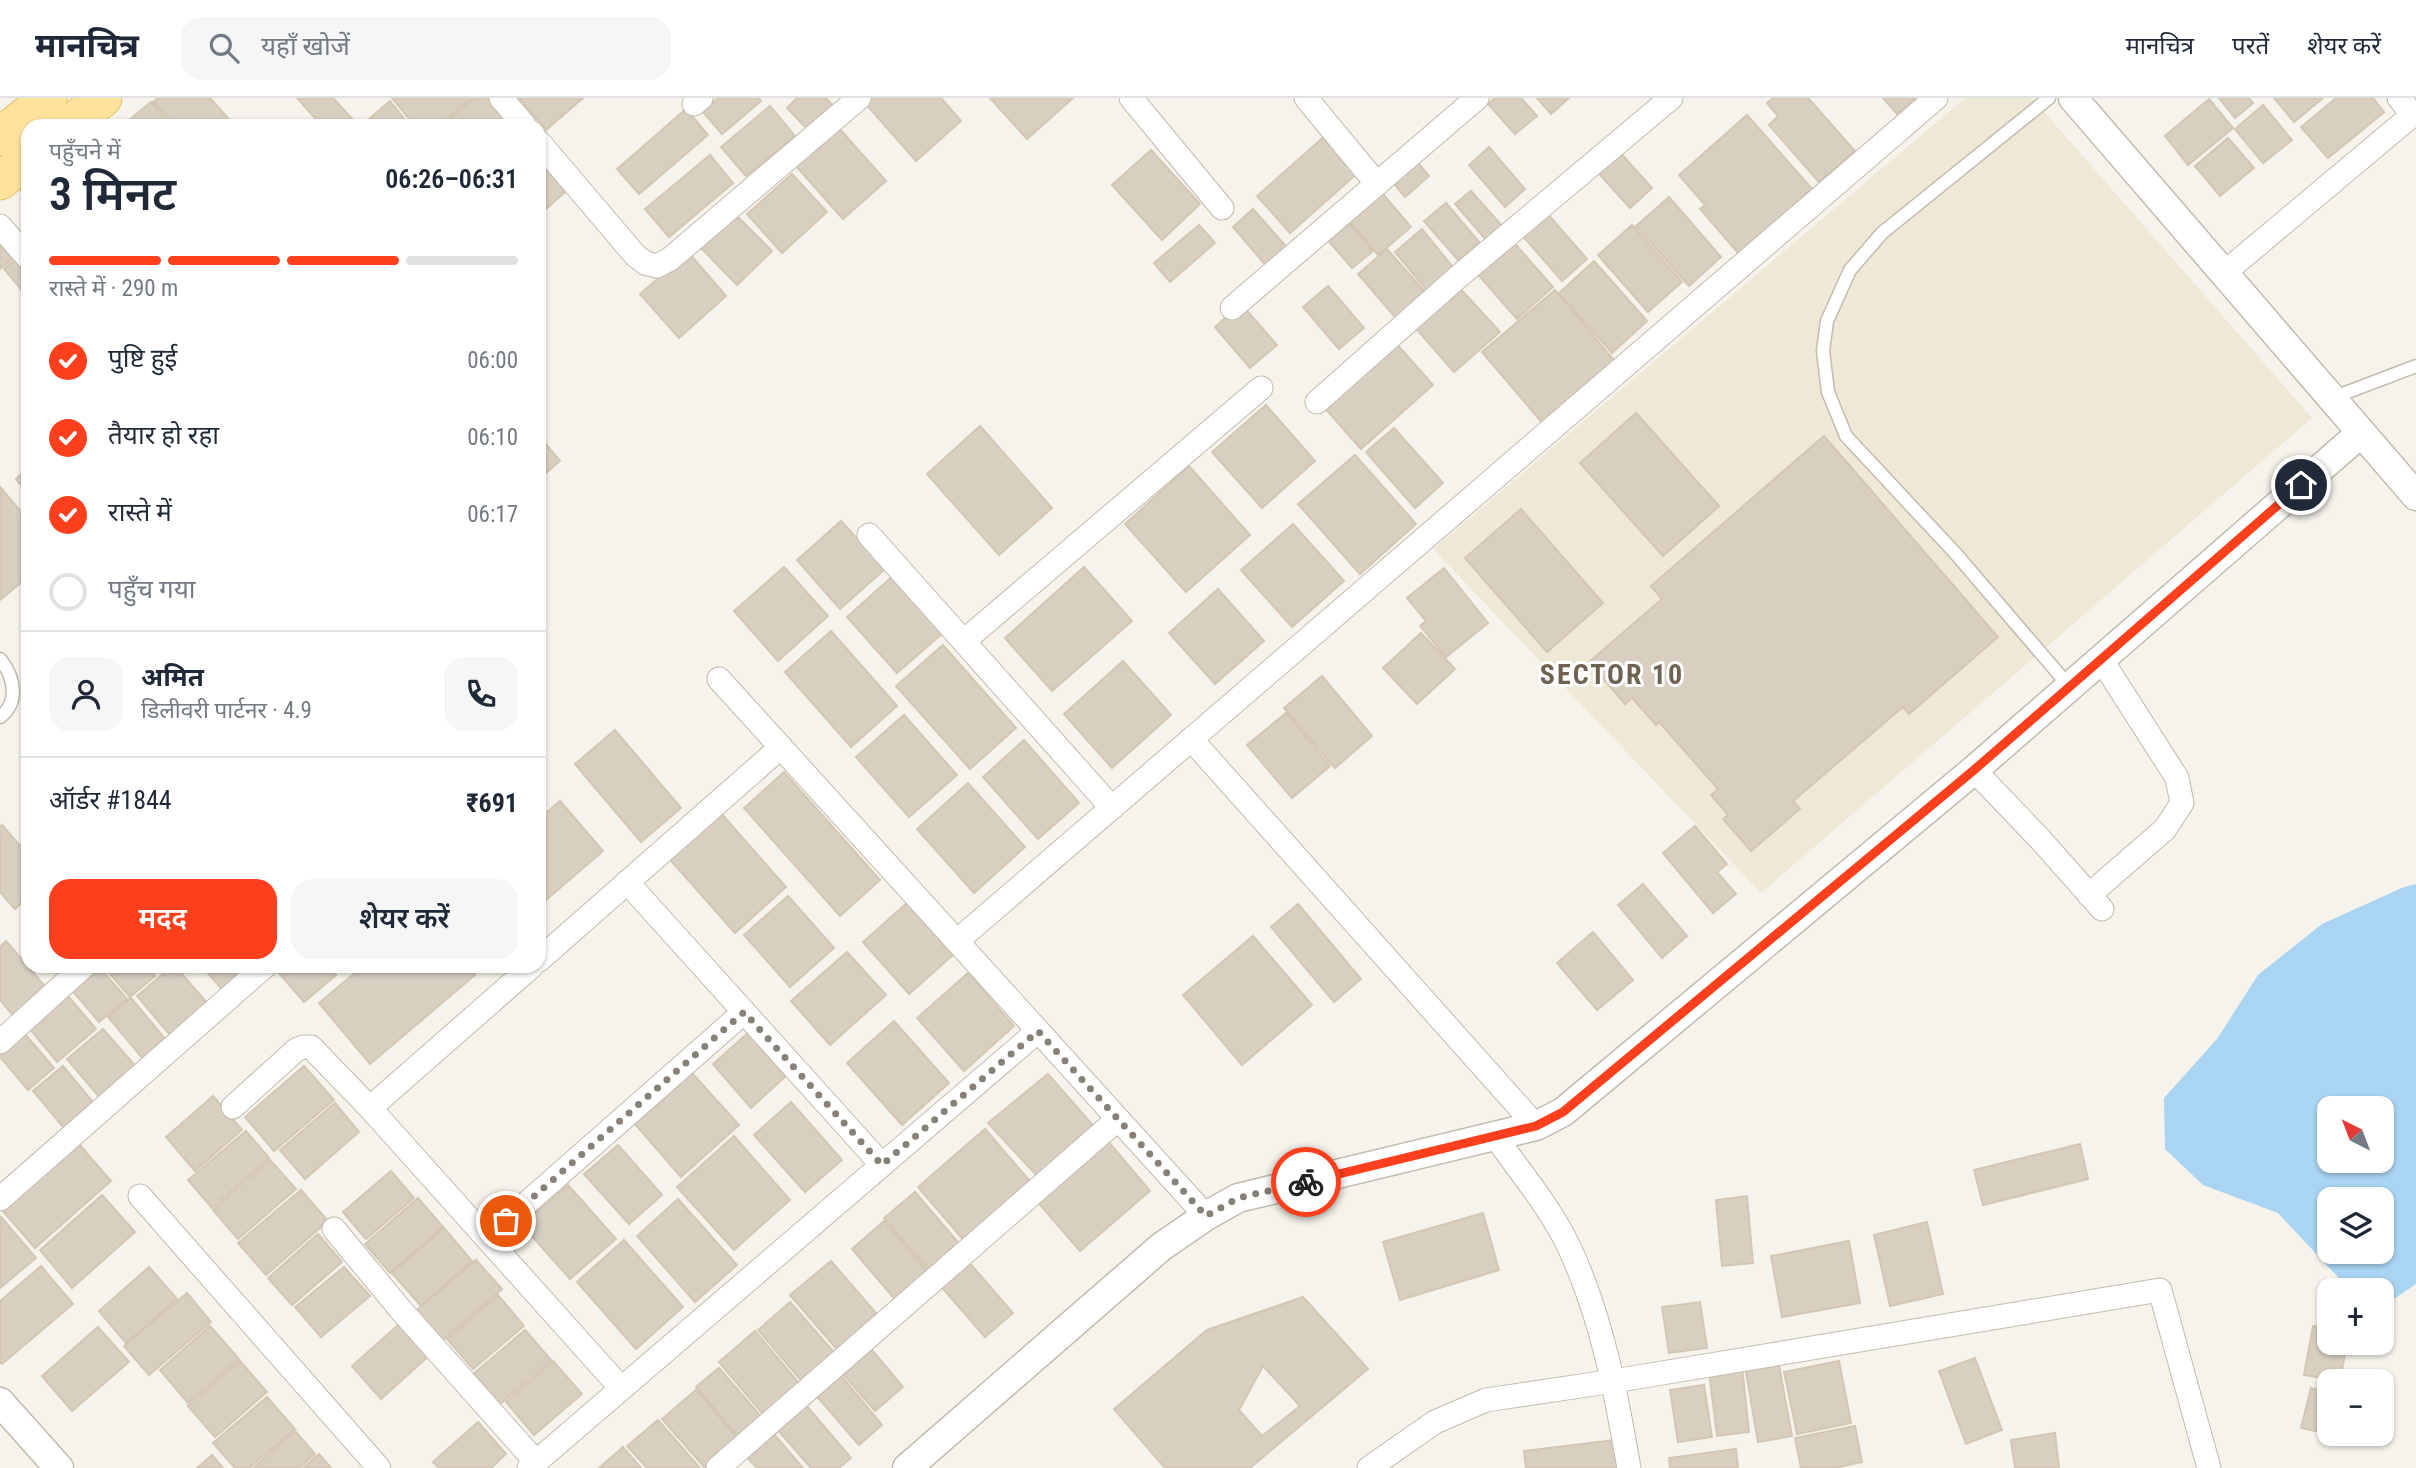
<!DOCTYPE html>
<html lang="hi">
<meta charset="utf-8">
<style>
body{margin:0;font-family:"Roboto Condensed","Noto Sans Devanagari",sans-serif;background:#f6f6f7;color:#1f2937;height:100vh;display:flex;flex-direction:column;font-size:26px;white-space:nowrap}
*{box-sizing:border-box;margin:0}
p{font-size:23px;color:#747a83}
.icon{flex:none;width:38px;height:38px;fill:none;stroke:currentColor;stroke-width:2;stroke-linecap:round;stroke-linejoin:round}
.map{position:relative;flex:1;overflow:hidden}
.side{position:absolute;left:21px;top:21px;width:525px;height:854px;display:flex;flex-direction:column;background:#fff;border-radius:21px;box-shadow:0 2px 5px #0004}
.side>*{flex:none}
.needle{width:46px;rotate:318deg}
.tools{position:absolute;left:2317px;top:998px;display:grid;gap:14px}
.tools a{display:grid;place-items:center;width:77px;height:77px;border-radius:14px;background:#fff;box-shadow:0 2px 5px #0004;font-size:35px}
.pin{position:absolute;display:grid;place-items:center;width:60px;height:60px;color:#fff;margin:-30px;border:4px solid #fff;border-radius:50%;box-shadow:0 2px 7px #0007}
.courier{position:absolute;display:grid;place-items:center;width:70px;height:70px;margin:-35px;border:5px solid #fc3f1d;border-radius:50%;background:#fff;color:#222;box-shadow:0 2px 9px #0007}
.head em{font-style:normal;font-weight:600}
.head div{display:flex;flex-direction:column-reverse}
.head{display:flex;align-items:center;justify-content:space-between;height:119px;padding:0 28px}
h1{font-size:46px;font-weight:600;line-height:52px}
.bar{display:grid;grid-template-columns:repeat(4,1fr);gap:10px 7px;align-content:center;height:84px;padding:0 28px}
.bar i{height:9px;border-radius:5px;background:#e0e1e3}
.bar .selected{background:#fc3f1d}
.bar p{grid-column:span 4}
.line{display:flex;align-items:center;gap:18px;padding:0 28px;border-top:2px solid #e0e1e3}
.line div{flex:1}
.round{display:grid;place-items:center;flex:none;width:74px;height:74px;border-radius:21px;background:#f6f6f7}
ol{padding:0 28px;list-style:none}
li{display:flex;align-items:center;gap:21px;height:77px}
li p{margin-inline-start:auto}
li .icon{padding:7px;border-radius:50%;background:#fc3f1d;color:#fff;stroke-width:4}
li:last-child{color:#747a83}
li i{width:38px;height:38px;border:4px solid #e0e1e3;border-radius:50%}
.button{display:flex;gap:14px;margin-top:auto;padding:14px 28px}
.button a{flex:1;height:80px;border-radius:21px;background:#fc3f1d;color:#fff;font-size:28px;font-weight:600;line-height:80px;text-align:center}
.button a+a{background:#f6f6f7;color:#1f2937}
header{display:flex;align-items:center;gap:42px;box-sizing:border-box;height:98px;padding:0 35px;background:#fff;border-bottom:2px solid #e0e1e3}
header strong{font-size:33px}
nav{display:flex;gap:38px;margin-inline-start:auto;font-size:24px}
.search{width:490px;height:63px;background:#f6f6f7;display:flex;align-items:center;gap:18px;box-sizing:border-box;padding:0 24px;border-radius:21px;color:#747a83;font-size:26px}
.map>svg:first-child{display:block}
.education{fill:#efe8d6}
.water{fill:#a9d4f2;fill-rule:evenodd}
.building{fill:#d8cfc1;stroke:#d3c7b4;stroke-width:2;fill-rule:evenodd}
.lines{fill:none;stroke-linecap:round;stroke-linejoin:round}
.service-casing{stroke:#c2bbae;stroke-width:15}
.minor-casing{stroke:#c2bbae;stroke-width:25}
.tertiary-casing{stroke:#c2bbae;stroke-width:31}
.primary-casing{stroke:#e6c16a;stroke-width:39}
.service{stroke:#fff;stroke-width:12}
.minor{stroke:#fff;stroke-width:23}
.tertiary{stroke:#fff;stroke-width:28}
.primary{stroke:#ffe39c;stroke-width:37}
.done{stroke:#878178;stroke-width:7;stroke-dasharray:0 12.6}
.route{stroke:#fc3f1d;stroke-width:9}
.labels{text-anchor:middle;stroke-width:6;stroke-linejoin:round;paint-order:stroke}
.district-label{font-size:28px;font-weight:bold;letter-spacing:2px;fill:#6e6250;stroke:#fff}
</style>
<header>
<strong>मानचित्र</strong>
<div class="search"><svg class="icon" aria-label="search" viewBox="0 0 24 24"><circle cx="10" cy="10" r="6"/><path d="M15 15l6 6"/></svg>यहाँ खोजें</div>
<nav><a>मानचित्र</a><a>परतें</a><a>शेयर करें</a></nav>
</header>
<div class="map">
<svg width="2416" height="1370" viewBox="0 0 2416 1370">
<rect width="100%" height="100%" fill="#f6f3ec"/>
<polygon class="education" points="1965,0 2032,0 2312,320 1761,795 1433,451"/>
<path class="water" d="M 2416,786 L 2416,1186 L 2382,1209 L 2382,1192 L 2350,1192 L 2278,1115 L 2203,1087 L 2165,1051 L 2164,1000 L 2217,941 L 2258,877 L 2322,826 L 2404,789 ZM 2329,1010 L 2382,1010 L 2382,1062 L 2329,1062 ZM 2329,1101 L 2382,1101 L 2382,1153 L 2329,1153 Z"/>
<g class="building">
<polygon points="158,0 210,0 235,28 175,28 153,4"/>
<polygon points="297,0 333,0 357,26 322,28"/>
<polygon points="392,0 472,0 438,28 415,28"/>
<polygon points="475,0 497,0 521,28 441,28"/>
<polygon points="519,0 583,0 546,32"/>
<polygon points="718,0 759,0 761,3 722,36 703,14"/>
<polygon points="797,0 826,0 836,11 811,35 787,10"/>
<polygon points="870,0 941,0 961,23 916,63 865,5"/>
<polygon points="990,0 1073,0 1027,41"/>
<polygon points="1495,0 1521,0 1537,18 1515,36 1488,6"/>
<polygon points="1537,0 1569,0 1551,16"/>
<polygon points="1773,0 1808,0 1855,53 1819,84 1769,27 1778,18 1767,5"/>
<polygon points="1883,0 1915,0 1897,16"/>
<polygon points="2219,0 2249,0 2253,5 2235,20"/>
<polygon points="2274,0 2323,0 2294,24"/>
<polygon points="2336,0 2373,0 2384,14 2328,60 2301,29"/>
<polygon points="2209,1 2233,30 2188,67 2165,38"/>
<polygon points="390,3 410,28 361,28"/>
<polygon points="151,4 171,28 122,28"/>
<polygon points="2263,7 2292,42 2263,65 2235,31"/>
<polygon points="770,8 795,38 746,78 721,49"/>
<polygon points="686,11 708,37 639,96 617,71"/>
<polygon points="1747,17 1812,91 1739,156 1700,111 1705,107 1679,77"/>
<polygon points="837,28 886,83 843,121 795,67"/>
<polygon points="1327,36 1360,73 1290,135 1257,98"/>
<polygon points="2228,40 2254,70 2220,98 2195,68"/>
<polygon points="539,49 572,88 539,117"/>
<polygon points="1489,49 1525,91 1505,109 1469,67"/>
<polygon points="1616,50 1652,90 1630,110 1594,70"/>
<polygon points="1151,52 1200,106 1162,142 1112,87"/>
<polygon points="710,57 733,85 669,139 645,111"/>
<polygon points="1414,60 1429,78 1405,99 1390,81"/>
<polygon points="792,76 827,114 782,155 747,116"/>
<polygon points="1377,89 1411,129 1378,157 1344,117"/>
<polygon points="1471,93 1503,129 1487,143 1455,106"/>
<polygon points="1669,99 1721,159 1689,188 1636,128"/>
<polygon points="1446,105 1479,144 1458,162 1424,123"/>
<polygon points="1253,111 1289,152 1268,170 1233,129"/>
<polygon points="1545,113 1587,161 1562,183 1520,135"/>
<polygon points="735,116 772,153 737,187 701,150"/>
<polygon points="1346,122 1373,153 1352,170 1326,140"/>
<polygon points="1199,127 1215,145 1170,184 1154,165"/>
<polygon points="1632,127 1682,184 1648,214 1598,157"/>
<polygon points="1422,131 1456,173 1429,195 1395,154"/>
<polygon points="1510,140 1553,189 1517,221 1474,172"/>
<polygon points="0,146 12,161 0,171"/>
<polygon points="1387,151 1425,194 1396,220 1358,176"/>
<polygon points="688,154 726,198 679,240 640,196"/>
<polygon points="20,158 28,167 28,200 4,171"/>
<polygon points="1594,163 1647,223 1612,255 1559,195"/>
<polygon points="1456,186 1500,234 1454,274 1413,227"/>
<polygon points="1328,188 1364,230 1339,251 1303,209"/>
<polygon points="1555,192 1617,266 1545,328 1482,254"/>
<polygon points="1241,206 1277,247 1250,270 1215,229"/>
<polygon points="1395,244 1433,287 1361,351 1323,308"/>
<polygon points="1266,307 1315,363 1262,410 1212,354"/>
<polygon points="1636,315 1719,408 1663,458 1580,365"/>
<polygon points="980,328 1052,410 999,457 927,376"/>
<polygon points="1394,330 1443,385 1415,410 1366,354"/>
<polygon points="539,338 560,363 539,381"/>
<polygon points="1824,338 1998,539 1909,616 1903,609 1793,703 1800,711 1751,753 1723,721 1728,717 1711,697 1718,691 1659,624 1656,627 1632,600 1625,606 1589,564 1662,501 1651,488"/>
<polygon points="1355,357 1416,426 1360,476 1298,406"/>
<polygon points="1189,368 1250,437 1186,494 1125,426"/>
<polygon points="28,370 28,395 16,381"/>
<polygon points="1,390 28,422 28,479 0,502"/>
<polygon points="1521,411 1603,505 1547,554 1465,460"/>
<polygon points="841,423 885,471 840,511 797,462"/>
<polygon points="1293,426 1344,483 1292,529 1241,472"/>
<polygon points="784,469 828,518 778,563 734,513"/>
<polygon points="1084,469 1132,523 1052,593 1005,540"/>
<polygon points="1444,470 1488,525 1446,559 1420,528 1426,523 1407,500"/>
<polygon points="894,477 944,534 897,575 847,519"/>
<polygon points="1218,491 1264,543 1215,586 1169,535"/>
<polygon points="831,533 897,608 851,649 785,574"/>
<polygon points="1421,535 1455,571 1417,606 1383,570"/>
<polygon points="943,547 1016,630 970,671 896,588"/>
<polygon points="1123,563 1171,617 1112,670 1064,616"/>
<polygon points="1322,578 1372,638 1335,670 1284,610"/>
<polygon points="1286,615 1330,668 1292,700 1247,647"/>
<polygon points="904,617 957,677 909,719 856,659"/>
<polygon points="615,632 681,710 641,744 575,666"/>
<polygon points="1024,642 1079,705 1038,741 983,679"/>
<polygon points="784,674 880,782 840,818 744,710"/>
<polygon points="968,685 1025,749 974,795 917,731"/>
<polygon points="560,703 603,753 539,808 539,721"/>
<polygon points="718,712 786,789 735,835 666,757"/>
<polygon points="2,727 28,757 28,799 15,811 0,794 0,729"/>
<polygon points="1695,728 1727,766 1717,774 1736,796 1713,815 1663,755"/>
<polygon points="1643,786 1687,838 1662,860 1618,807"/>
<polygon points="788,798 834,850 790,889 744,837"/>
<polygon points="907,805 953,857 909,896 863,844"/>
<polygon points="1298,806 1361,881 1334,904 1271,829"/>
<polygon points="1593,834 1633,882 1597,912 1557,865"/>
<polygon points="1253,838 1312,907 1242,967 1183,897"/>
<polygon points="6,843 49,893 16,921 0,902 0,849"/>
<polygon points="847,854 886,897 830,947 791,903"/>
<polygon points="98,868 127,901 99,924 71,891"/>
<polygon points="103,868 147,868 155,878 130,899"/>
<polygon points="172,868 175,868 208,906 170,937 137,898"/>
<polygon points="202,868 249,868 224,894"/>
<polygon points="273,868 329,868 336,877 304,904"/>
<polygon points="363,868 467,868 475,877 370,966 319,905"/>
<polygon points="968,875 1014,928 964,973 917,920"/>
<polygon points="68,898 96,931 57,964 29,930"/>
<polygon points="131,900 167,943 144,962 108,919"/>
<polygon points="894,923 949,985 902,1027 847,965"/>
<polygon points="103,931 137,970 101,1001 67,961"/>
<polygon points="24,935 54,970 28,992 0,959 0,955"/>
<polygon points="748,935 786,978 751,1010 713,966"/>
<polygon points="63,968 98,1010 68,1035 33,993"/>
<polygon points="304,968 334,1002 274,1053 245,1019"/>
<polygon points="692,975 739,1027 681,1079 635,1026"/>
<polygon points="1048,976 1098,1033 1038,1079 988,1025"/>
<polygon points="213,998 242,1032 195,1073 166,1039"/>
<polygon points="791,1004 842,1062 805,1094 754,1037"/>
<polygon points="335,1005 359,1034 305,1081 280,1052"/>
<polygon points="985,1031 1034,1088 967,1146 918,1089"/>
<polygon points="246,1033 269,1060 212,1110 188,1082"/>
<polygon points="734,1038 790,1102 734,1152 677,1089"/>
<polygon points="1107,1042 1150,1093 1080,1153 1036,1102"/>
<polygon points="78,1045 111,1083 35,1150 2,1112"/>
<polygon points="2080,1046 2088,1081 1983,1107 1974,1072"/>
<polygon points="618,1047 662,1097 629,1126 584,1076"/>
<polygon points="270,1062 296,1091 238,1141 213,1112"/>
<polygon points="391,1073 414,1100 366,1141 343,1114"/>
<polygon points="568,1087 616,1141 570,1181 522,1127"/>
<polygon points="301,1092 328,1123 266,1177 238,1145"/>
<polygon points="915,1094 962,1149 932,1176 884,1120"/>
<polygon points="102,1097 135,1134 72,1190 40,1152"/>
<polygon points="1747,1098 1753,1165 1722,1168 1716,1102"/>
<polygon points="418,1100 443,1129 390,1175 365,1146"/>
<polygon points="678,1101 737,1167 695,1204 637,1138"/>
<polygon points="1483,1115 1499,1172 1400,1202 1383,1144"/>
<polygon points="1,1119 36,1160 0,1190 0,1121"/>
<polygon points="884,1123 930,1177 898,1205 852,1151"/>
<polygon points="1927,1124 1943,1196 1890,1208 1874,1137"/>
<polygon points="444,1130 472,1163 421,1208 392,1175"/>
<polygon points="318,1136 342,1164 292,1207 268,1180"/>
<polygon points="624,1142 683,1209 636,1251 577,1184"/>
<polygon points="1849,1143 1860,1205 1782,1219 1771,1158"/>
<polygon points="966,1161 1013,1215 985,1239 938,1185"/>
<polygon points="476,1162 502,1191 438,1246 412,1216"/>
<polygon points="831,1163 882,1222 842,1257 790,1197"/>
<polygon points="41,1168 73,1206 2,1266 0,1264 0,1203"/>
<polygon points="149,1169 177,1201 126,1245 99,1213"/>
<polygon points="344,1169 370,1198 321,1239 295,1209"/>
<polygon points="187,1195 211,1224 149,1277 124,1248"/>
<polygon points="498,1197 524,1228 473,1271 447,1241"/>
<path d="M 1303,1199 L 1368,1271 L 1250,1370 L 1165,1370 L 1114,1311 L 1207,1232 ZM 1263,1268 L 1300,1308 L 1262,1338 L 1239,1312 Z"/>
<polygon points="790,1204 839,1260 806,1288 758,1232"/>
<polygon points="1700,1204 1707,1250 1669,1255 1662,1209"/>
<polygon points="404,1222 433,1254 381,1301 352,1268"/>
<polygon points="210,1228 239,1261 188,1305 160,1272"/>
<polygon points="2313,1228 2329,1230 2329,1244 2347,1244 2340,1283 2304,1277"/>
<polygon points="98,1229 129,1264 72,1313 42,1278"/>
<polygon points="525,1232 551,1262 499,1307 473,1276"/>
<polygon points="755,1233 803,1290 767,1321 719,1264"/>
<polygon points="866,1245 903,1289 875,1313 838,1270"/>
<polygon points="1975,1260 2002,1332 1966,1346 1939,1273"/>
<polygon points="1778,1262 1792,1338 1758,1344 1745,1268"/>
<polygon points="240,1263 267,1294 215,1339 188,1308"/>
<polygon points="553,1263 582,1296 534,1337 506,1304"/>
<polygon points="1839,1263 1851,1325 1797,1336 1784,1274"/>
<polygon points="1742,1269 1749,1334 1717,1338 1709,1273"/>
<polygon points="719,1270 764,1322 741,1342 696,1289"/>
<polygon points="838,1274 882,1327 859,1347 814,1295"/>
<polygon points="1704,1287 1712,1339 1678,1344 1670,1292"/>
<polygon points="2311,1290 2329,1294 2329,1335 2337,1335 2336,1337 2301,1330"/>
<polygon points="696,1292 742,1345 713,1370 705,1370 662,1321"/>
<polygon points="267,1299 295,1331 249,1370 235,1370 213,1345"/>
<polygon points="805,1306 851,1360 839,1370 811,1370 776,1330"/>
<polygon points="658,1322 700,1370 647,1370 627,1348"/>
<polygon points="478,1324 506,1356 491,1370 439,1370 433,1364"/>
<polygon points="1855,1328 1862,1364 1835,1370 1801,1370 1795,1340"/>
<polygon points="295,1333 315,1356 299,1370 253,1370"/>
<polygon points="773,1335 803,1370 757,1370 746,1358"/>
<polygon points="2055,1335 2059,1370 2015,1370 2011,1342"/>
<polygon points="1622,1341 1626,1370 1526,1370 1524,1353"/>
<polygon points="623,1349 641,1370 599,1370"/>
<polygon points="1736,1351 1738,1370 1670,1370 1669,1360"/>
<polygon points="319,1356 331,1370 303,1370"/>
<polygon points="212,1357 223,1370 197,1370"/>
</g>
<g class="lines">
<g class="service-casing">
<g id="service">
<polyline points="2049,0 1882,135 1850,172 1827,223 1823,253 1828,294 1846,338 1956,456 2069,588"/>
<polyline points="2332,300 2416,268"/>
<path d="M 0,561 C 14,578 20,604 0,619"/>
</g>
</g>
<g class="minor-casing">
<g id="minor">
<polyline points="501,0 525,28"/>
<polyline points="1131,0 1222,110"/>
<polyline points="1306,0 1377,86"/>
<polyline points="2399,0 2413,17"/>
<polyline points="694,6 701,0"/>
<polyline points="539,44 635,157 645,165 657,168 670,161 859,0"/>
<polyline points="0,128 28,160"/>
<polyline points="2224,175 2416,14"/>
<polyline points="1232,210 1477,0"/>
<polyline points="1317,304 1458,179 1671,0"/>
<polyline points="869,437 1112,710"/>
<polyline points="964,543 1261,290"/>
<polyline points="719,581 1206,1118"/>
<polyline points="1191,641 1536,1028"/>
<polyline points="1974,672 2040,741 2102,811"/>
<polyline points="627,784 882,1067"/>
<polyline points="2089,797 2165,731 2182,705 2177,680 2101,561"/>
<polyline points="957,843 1936,0"/>
<polyline points="539,862 781,649"/>
<polyline points="0,944 84,868"/>
<polyline points="233,1009 296,952 303,949 311,949 370,1010 621,1290"/>
<polyline points="370,1010 532,868"/>
<path d="M 1495,1038 C 1520,1074 1550,1109 1569,1149 C 1602,1219 1616,1295 1629,1370"/>
<polyline points="140,1098 379,1370"/>
<polyline points="0,1101 265,868"/>
<polyline points="334,1131 400,1211 536,1364"/>
<polyline points="487,1140 744,914"/>
<polyline points="529,1370 1038,933"/>
<polyline points="718,1370 1118,1021"/>
<polyline points="1369,1370 1435,1324 1486,1302 1614,1283 2160,1192 2209,1370"/>
</g>
</g>
<g class="tertiary-casing">
<g id="tertiary">
<polyline points="2073,0 2416,398"/>
<polyline points="0,1304 59,1370"/>
<polyline points="907,1370 1161,1149 1206,1118 1238,1100 1536,1028 1563,1014 1974,672 2361,335"/>
</g>
</g>
<g class="primary-casing">
<g id="primary">
<polyline points="68,28 103,0"/>
<polyline points="0,39 48,0"/>
<polyline points="0,83 28,61"/>
</g>
</g>
<use href="#service" class="service"/>
<use href="#minor" class="minor"/>
<use href="#tertiary" class="tertiary"/>
<use href="#primary" class="primary"/>
</g>
<g class="lines">
<polyline class="done" points="506,1123 744,914 882,1067 1038,933 1206,1118 1238,1100 1306,1084"/>
<polyline class="route" points="1306,1084 1536,1028 1563,1014 1974,672 2301,387"/>
</g>
<g class="labels">
<g class="district-label">
<text x="1612" y="586">SECTOR 10</text>
</g>
</g>
</svg>
<div class="tools">
<a><svg class="needle" viewBox="-14 -14 28 28"><path d="M0-13l5 13h-10z" fill="#e53935"/><path d="M0 13l5-13h-10z" fill="#747a83"/></svg></a>
<a><svg class="icon" aria-label="layers" viewBox="0 0 24 24"><path d="M12 4l9 5-9 5-9-5zM3 14l9 5 9-5"/></svg></a>
<a>+</a>
<a>−</a>
</div>
<div class="pin" style="left:506px;top:1123px;background:#ea580c"><svg class="icon" aria-label="bag" viewBox="0 0 24 24"><path d="M5 8h14l-1 12H6zM9 8a3 3 0 0 1 6 0"/></svg></div>
<div class="pin" style="left:2301px;top:387px;background:#1f2937"><svg class="icon" aria-label="home" viewBox="0 0 24 24"><path d="M3 11l9-7 9 7M6 9v11h12V9"/></svg></div>
<div class="courier" style="left:1306px;top:1084px"><svg class="icon" aria-label="bike" viewBox="0 0 24 24"><circle cx="6" cy="16" r="4"/><circle cx="18" cy="16" r="4"/><path d="M6 16l4-8h5l3 8M10 8l3 8H6M13 5h3"/></svg></div>
<section class="side">
<div class="head"><div><h1>3 मिनट</h1><p>पहुँचने में</p></div><em>06:26–06:31</em></div>
<div class="bar"><i class="selected"></i><i class="selected"></i><i class="selected"></i><i></i><p>रास्ते में · 290 m</p></div>
<ol>
<li><svg class="icon" aria-label="check" viewBox="0 0 24 24"><path d="M5 12l5 5 9-10"/></svg>पुष्टि हुई<p>06:00</p></li>
<li><svg class="icon" aria-label="check" viewBox="0 0 24 24"><path d="M5 12l5 5 9-10"/></svg>तैयार हो रहा<p>06:10</p></li>
<li><svg class="icon" aria-label="check" viewBox="0 0 24 24"><path d="M5 12l5 5 9-10"/></svg>रास्ते में<p>06:17</p></li>
<li><i></i>पहुँच गया</li>
</ol>
<div class="line" style="height:126px"><a class="round"><svg class="icon" aria-label="person" viewBox="0 0 24 24"><circle cx="12" cy="8" r="4"/><path d="M4 21q1-7 8-7t8 7"/></svg></a><div><b>अमित</b><p>डिलीवरी पार्टनर · 4.9</p></div><a class="round"><svg class="icon" aria-label="phone" viewBox="0 0 24 24"><path d="M5 4h4l2 5-3 2q2 4 5 5l2-3 5 2v4C11 20 4 13 5 4z"/></svg></a></div>
<div class="line" style="height:91px"><div>ऑर्डर #1844</div><b>₹691</b></div>
<div class="button"><a>मदद</a><a>शेयर करें</a></div>
</section>
</div>
